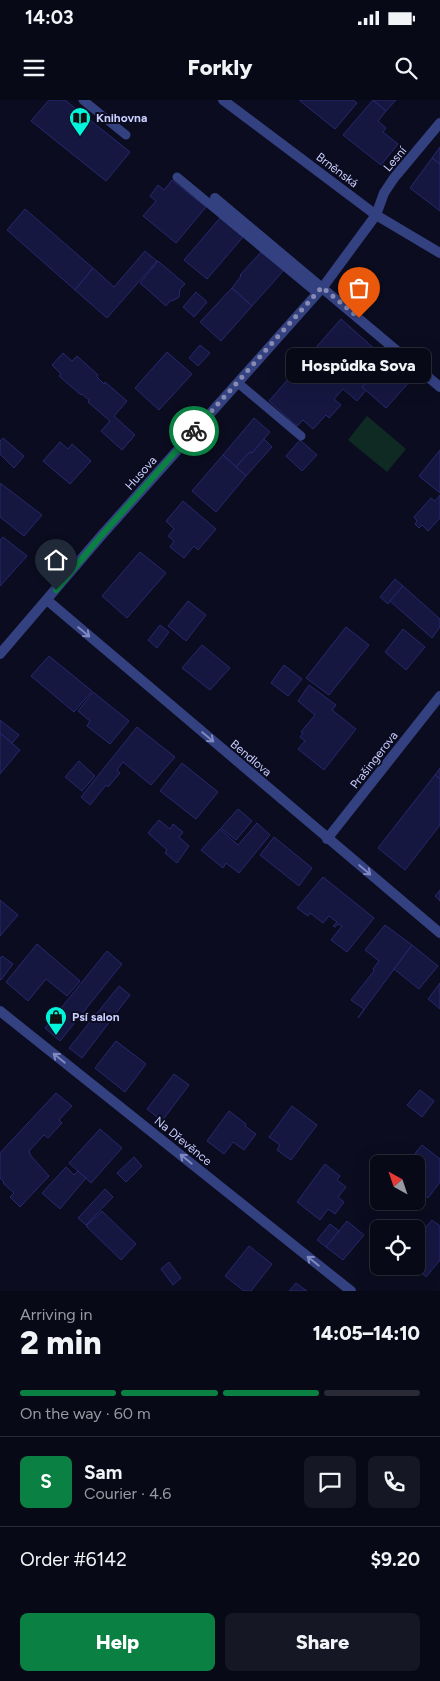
<!DOCTYPE html>
<meta charset="utf-8">
<style>
body{margin:0;font-family:Figtree,sans-serif;background:#161724;color:#f1f3f6;height:100vh;display:flex;flex-direction:column;font-size:19px;white-space:nowrap}
*{box-sizing:border-box;margin:0}
p{font-size:16px;color:#989aa1}
.icon{flex:none;width:28px;height:28px;fill:none;stroke:currentColor;stroke-width:2;stroke-linecap:round;stroke-linejoin:round}
.map{position:relative;height:1191px;overflow:hidden}
.drawer{display:flex;flex-direction:column;background:#080917;flex:1}
.drawer>*{flex:none}
.needle{width:32px;rotate:320deg}
.controls{position:absolute;left:370px;top:1055px;display:grid;gap:10px}
.controls a{display:grid;place-items:center;width:55px;height:55px;border-radius:8px;background:#080917;box-shadow:0 5px 20px #0002,0 0 0 1px #292a36;font-size:25px}
.pin{position:absolute;display:grid;place-items:center;width:42px;height:42px;color:#fff;margin:-51px -21px;border-radius:50% 50% 50% 0;rotate:-45deg;box-shadow:0 0 5px #0007}
.pin .icon{rotate:45deg}
.courier{position:absolute;display:grid;place-items:center;width:50px;height:50px;margin:-25px;border:4px solid #0b8043;border-radius:50%;background:#fff;color:#222;box-shadow:0 1px 6px #0007}
.bubble{position:absolute;height:35px;border-radius:8px;background:#080917;box-shadow:0 5px 20px #0002,0 0 0 1px #292a36;font-size:16px;font-weight:800;line-height:35px;text-align:center}
.overview em{font-style:normal;font-weight:800}
.overview div{display:flex;flex-direction:column-reverse}
.overview{display:flex;align-items:center;justify-content:space-between;height:85px;padding:0 20px}
h1{font-size:32px;font-weight:800;line-height:38px}
.bar{display:grid;grid-template-columns:repeat(4,1fr);gap:8px 5px;align-content:center;height:60px;padding:0 20px}
.bar i{height:6px;border-radius:4px;background:#292a36}
.bar .active{background:#0b8043}
.bar p{grid-column:span 4}
.line{display:flex;align-items:center;gap:12px;padding:0 20px;border-top:1px solid #292a36}
.line div{flex:1}
.round{display:grid;place-items:center;flex:none;width:52px;height:52px;border-radius:8px;background:#161724}
.cta{display:flex;gap:10px;margin-top:auto;padding:10px 20px}
.cta a{flex:1;height:58px;border-radius:8px;background:#0b8043;color:#fff;font-size:20px;font-weight:800;line-height:58px;text-align:center}
.cta a+a{background:#161724;color:#f1f3f6}
.status{display:flex;justify-content:space-between;align-items:center;height:35px;padding:0 25px;background:#080917;direction:ltr}
.status svg{height:14px;fill:currentColor}
header{display:flex;justify-content:space-between;align-items:center;height:65px;padding:0 20px;background:#080917;font-size:22px;font-weight:800}
.map>svg:first-child{display:block}
.green{fill:#0e2a23}
.building{fill:#161741;stroke:#27286e}
.lines{fill:none;stroke-linecap:round;stroke-linejoin:round}
.service{stroke:#344181;stroke-width:9}
.minor{stroke:#344181;stroke-width:10}
.oneway{stroke:#7f88c0}
.done{stroke:#878bb1;stroke-width:5;stroke-dasharray:0 9}
.route{stroke:#0b8043;stroke-width:6}
.labels{text-anchor:middle;stroke-width:4;stroke-linejoin:round;paint-order:stroke}
.poi-label{font-size:12px;font-weight:bold;fill:#cacfff;stroke:#0b0c1f;text-anchor:start}
.street-label{font-size:12px;fill:#cacfff;stroke:#0b0c1f}
</style>
<div class="status"><b>14:03</b><svg viewBox="0 0 49 12"><path d="M0 12V9h3v3zM5 12V6h3v6zM10 12V3h3v9zM15 12V0h3v12zM26 1h20v11H26zM47 4h2v5h-2z"/></svg></div>
<header><svg class="icon" aria-label="menu" viewBox="0 0 24 24"><path d="M4 6h16M4 12h16M4 18h16"/></svg>Forkly<svg class="icon" aria-label="search" viewBox="0 0 24 24"><circle cx="10" cy="10" r="6"/><path d="M15 15l6 6"/></svg></header>
<div class="map">
<svg width="440" height="1191" viewBox="0 0 440 1191">
<rect width="100%" height="100%" fill="#0b0c1f"/>
<polygon class="green" points="367,316 406,349 387,372 348,340"/>
<g class="building">
<polygon points="49,0 65,0 130,52 106,81 31,21"/>
<polygon points="299,0 353,0 357,3 335,29"/>
<polygon points="373,0 386,11 378,21 386,28 383,32 398,44 381,65 343,35"/>
<polygon points="373,0 396,0 386,11"/>
<polygon points="440,47 440,64 432,58"/>
<polygon points="432,58 440,64 440,111 410,88"/>
<polygon points="172,80 206,107 176,143 143,116 156,101 150,96 158,85 164,90"/>
<polygon points="25,109 93,168 75,190 7,130"/>
<polygon points="220,118 243,137 207,179 184,160"/>
<polygon points="145,151 157,161 107,218 75,190 93,168 114,187"/>
<polygon points="261,152 284,170 252,206 232,188 241,176 240,175"/>
<polygon points="158,161 185,184 180,189 179,197 174,200 170,201 166,206 140,183"/>
<polygon points="232,188 252,206 221,241 200,222"/>
<polygon points="196,192 207,202 194,217 183,207"/>
<polygon points="341,219 387,260 362,287 366,290 357,301 343,289 334,299 341,305 329,318 326,315 313,329 303,320 297,326 269,301"/>
<polygon points="200,245 210,253 198,266 189,258"/>
<polygon points="167,252 192,274 159,310 135,288"/>
<polygon points="63,253 72,261 77,256 98,275 97,277 104,284 105,282 127,301 114,316 135,335 122,350 101,331 110,321 88,302 89,300 82,294 81,295 59,276 61,274 52,265"/>
<polygon points="387,260 411,280 386,308 362,287"/>
<polygon points="254,318 270,332 252,353 250,352 236,367 223,355"/>
<polygon points="3,338 24,356 14,368 0,354 0,341"/>
<polygon points="264,339 272,347 246,376 236,367 250,352 252,353"/>
<polygon points="300,340 317,355 302,371 286,356"/>
<polygon points="60,342 68,349 72,344 91,361 70,384 43,361"/>
<polygon points="440,350 440,393 419,376"/>
<polygon points="223,355 246,376 216,412 192,391"/>
<polygon points="0,383 42,415 24,436 0,417"/>
<polygon points="440,395 440,418 428,431 422,425 419,428 415,424 417,421 414,417 431,398 435,401"/>
<polygon points="183,401 216,429 198,450 194,446 184,458 170,447 174,441 168,436 174,429 166,421"/>
<polygon points="3,437 27,456 0,486 0,440"/>
<polygon points="140,452 166,473 127,518 102,496"/>
<polygon points="395,479 403,486 388,504 380,497"/>
<polygon points="403,486 440,519 440,527 432,538 390,501"/>
<polygon points="188,501 206,515 186,541 168,526"/>
<polygon points="160,525 169,532 157,548 148,540"/>
<polygon points="346,527 369,545 329,595 306,578"/>
<polygon points="403,529 425,547 406,570 385,552"/>
<polygon points="202,545 230,568 210,590 182,568"/>
<polygon points="49,556 92,591 74,612 31,576"/>
<polygon points="284,565 302,579 288,596 271,583"/>
<polygon points="309,585 336,605 332,610 356,629 324,670 298,649 305,641 300,637 303,633 301,632 315,615 298,601"/>
<polygon points="93,592 129,621 110,644 87,626 90,621 78,611"/>
<polygon points="0,620 19,635 12,643 0,633"/>
<polygon points="137,627 175,657 151,685 123,662 117,670 120,673 108,687 106,685 90,705 81,697"/>
<polygon points="0,633 20,650 0,674"/>
<polygon points="79,661 95,676 82,691 65,677"/>
<polygon points="182,663 218,692 196,719 160,691"/>
<polygon points="440,668 440,679 435,675"/>
<polygon points="435,675 440,679 440,725 405,770 378,748"/>
<polygon points="238,709 252,721 236,740 221,728"/>
<polygon points="159,720 170,729 173,724 183,732 179,737 189,746 177,763 165,753 167,750 148,733"/>
<polygon points="257,723 270,735 239,773 226,763 223,768 201,750 220,729 238,745"/>
<polygon points="274,737 312,768 299,786 260,755"/>
<polygon points="323,777 374,818 347,852 331,840 342,826 338,824 335,827 333,826 337,822 329,816 323,823 310,813 308,816 297,808"/>
<polygon points="440,790 440,801 435,796"/>
<polygon points="0,800 18,815 0,836"/>
<polygon points="385,825 412,845 358,918 364,909 351,900 374,871 373,869 379,861 365,850"/>
<polygon points="37,844 80,881 67,896 46,879 28,901 6,882"/>
<polygon points="412,845 438,866 419,889 394,869"/>
<polygon points="107,851 122,864 60,941 45,928"/>
<polygon points="2,856 13,864 1,880 0,879 0,858"/>
<polygon points="440,883 440,909 428,899"/>
<polygon points="119,886 130,895 82,958 69,948"/>
<polygon points="116,941 146,964 125,992 95,968"/>
<polygon points="174,974 189,985 162,1021 147,1009"/>
<polygon points="420,990 434,1001 422,1017 407,1005"/>
<polygon points="56,993 72,1006 59,1020 62,1023 48,1038 44,1035 29,1051 31,1056 49,1076 20,1107 10,1097 14,1093 3,1083 4,1082 0,1078 0,1053"/>
<polygon points="292,1006 317,1025 291,1060 277,1050 280,1045 269,1037"/>
<polygon points="229,1011 246,1024 245,1026 256,1034 244,1050 233,1042 224,1054 207,1041"/>
<polygon points="100,1029 122,1048 91,1083 69,1063"/>
<polygon points="422,1045 440,1059 440,1082 428,1098 416,1089 416,1064 411,1064 414,1060 413,1056"/>
<polygon points="134,1057 142,1066 126,1082 117,1073"/>
<polygon points="325,1064 340,1076 337,1080 346,1087 338,1097 344,1102 335,1114 328,1109 320,1120 297,1102"/>
<polygon points="66,1067 74,1075 78,1071 86,1078 60,1109 42,1093"/>
<polygon points="105,1089 113,1097 86,1125 78,1118"/>
<polygon points="102,1111 136,1144 121,1160 86,1126"/>
<polygon points="432,1120 440,1126 440,1160 426,1177 414,1166 416,1166 416,1139"/>
<polygon points="347,1121 364,1135 343,1160 326,1147"/>
<polygon points="330,1124 339,1131 326,1147 317,1140"/>
<polygon points="249,1146 272,1164 251,1191 244,1191 225,1176"/>
<polygon points="169,1162 181,1178 173,1185 161,1169"/>
<polygon points="296,1183 307,1191 289,1191"/>
</g>
<g class="lines">
<g class="service">
<polyline points="83,0 126,35"/>
<polyline points="177,77 317,193"/>
<polyline points="238,283 301,336"/>
</g>
<g class="minor">
<polyline points="223,0 376,115 440,153"/>
<polyline points="215,98 440,287"/>
<polyline points="47,500 440,833"/>
<polyline points="0,554 101,436 323,187 376,115 384,93 394,78 440,23"/>
<polyline points="327,739 440,596"/>
<polyline points="0,911 351,1191"/>
</g>
</g>
<defs><path id="oneway-shaft" d="M-6 0H5M1.5-3L5.5 0L1.5 3" fill="none" stroke-width="1.6" stroke-linecap="round" stroke-linejoin="round" transform="scale(1.25)"/></defs>
<g class="oneway">
<use href="#oneway-shaft" transform="translate(84 532) rotate(40)"/>
<use href="#oneway-shaft" transform="translate(208 637) rotate(40)"/>
<use href="#oneway-shaft" transform="translate(365 770) rotate(40)"/>
<use href="#oneway-shaft" transform="translate(59 958) rotate(-141)"/>
<use href="#oneway-shaft" transform="translate(186 1059) rotate(-141)"/>
<use href="#oneway-shaft" transform="translate(313 1161) rotate(-141)"/>
</g>
<g class="lines">
<polyline class="done" points="194,331 322,187 359,218"/>
<polyline class="route" points="56,490 101,436 194,331"/>
</g>
<defs>
<g id="library-pin" transform="scale(1.125)"><path d="M0 17L-7.5 6A9.5 9.5 0 1 1 7.5 6Z" fill="#00f5db" stroke="#0b0c1f"/><path d="M-6-4Q-3-5.5-.7-3.5V5Q-3 3-6 4ZM6-4Q3-5.5 .7-3.5V5Q3 3 6 4Z" fill="#111"/></g>
<g id="shop-pin" transform="scale(1.125)"><path d="M0 17L-7.5 6A9.5 9.5 0 1 1 7.5 6Z" fill="#00f5db" stroke="#0b0c1f"/><path d="M-5-2.5h2.3a2.7 3.5 0 0 1 5.4 0H5L5.5 6h-11ZM-1.5-2.5h3a1.5 2.3 0 0 0-3 0Z" fill="#111"/></g>
</defs>
<g fill-rule="evenodd">
<use href="#library-pin" x="80" y="18"/>
<use href="#shop-pin" x="56" y="917"/>
</g>
<g class="labels">
<g class="poi-label">
<text x="96" y="22">Knihovna</text>
<text x="72" y="921">Psí salon</text>
</g>
<g class="street-label">
<text transform="translate(395 59) rotate(-50)" y="4">Lesní</text>
<text transform="translate(337 70) rotate(37)" y="4">Brněnská</text>
<text transform="translate(141 373) rotate(-48)" y="4">Husova</text>
<text transform="translate(251 658) rotate(40)" y="4">Bendlova</text>
<text transform="translate(374 660) rotate(-52)" y="4">Prašingerova</text>
<text transform="translate(183 1041) rotate(39)" y="4">Na Dřevěnce</text>
</g>
</g>
</svg>
<div class="controls">
<a><svg class="needle" viewBox="-14 -14 28 28"><path d="M0-13l5 13h-10z" fill="#e53935"/><path d="M0 13l5-13h-10z" fill="#989aa1"/></svg></a>
<a><svg class="icon" aria-label="locate" viewBox="0 0 24 24"><circle cx="12" cy="12" r="6"/><path d="M12 2v4M12 18v4M2 12h4M18 12h4"/></svg></a>
</div>
<div class="pin" style="left:359px;top:218px;background:#ea580c"><svg class="icon" aria-label="bag" viewBox="0 0 24 24"><path d="M5 8h14l-1 12H6zM9 8a3 3 0 0 1 6 0"/></svg></div>
<div class="pin" style="left:56px;top:490px;background:#1f2937"><svg class="icon" aria-label="home" viewBox="0 0 24 24"><path d="M3 11l9-7 9 7M6 9v11h12V9"/></svg></div>
<div class="courier" style="left:194px;top:331px"><svg class="icon" aria-label="bike" viewBox="0 0 24 24"><circle cx="6" cy="16" r="4"/><circle cx="18" cy="16" r="4"/><path d="M6 16l4-8h5l3 8M10 8l3 8H6M13 5h3"/></svg></div>
<div class="bubble" style="left:286px;top:248px;width:145px">Hospůdka Sova</div>
</div>
<section class="drawer">
<div class="overview"><div><h1>2 min</h1><p>Arriving in</p></div><em>14:05–14:10</em></div>
<div class="bar"><i class="active"></i><i class="active"></i><i class="active"></i><i></i><p>On the way · 60 m</p></div>
<div class="line" style="height:90px"><b class="round" style="background:#0b8043;color:#fff">S</b><div><b>Sam</b><p>Courier · 4.6</p></div><a class="round"><svg class="icon" aria-label="chat" viewBox="0 0 24 24"><path d="M4 5h16v11H9l-5 4z"/></svg></a><a class="round"><svg class="icon" aria-label="phone" viewBox="0 0 24 24"><path d="M5 4h4l2 5-3 2q2 4 5 5l2-3 5 2v4C11 20 4 13 5 4z"/></svg></a></div>
<div class="line" style="height:65px"><div>Order #6142</div><b>$9.20</b></div>
<div class="cta"><a>Help</a><a>Share</a></div>
</section>
